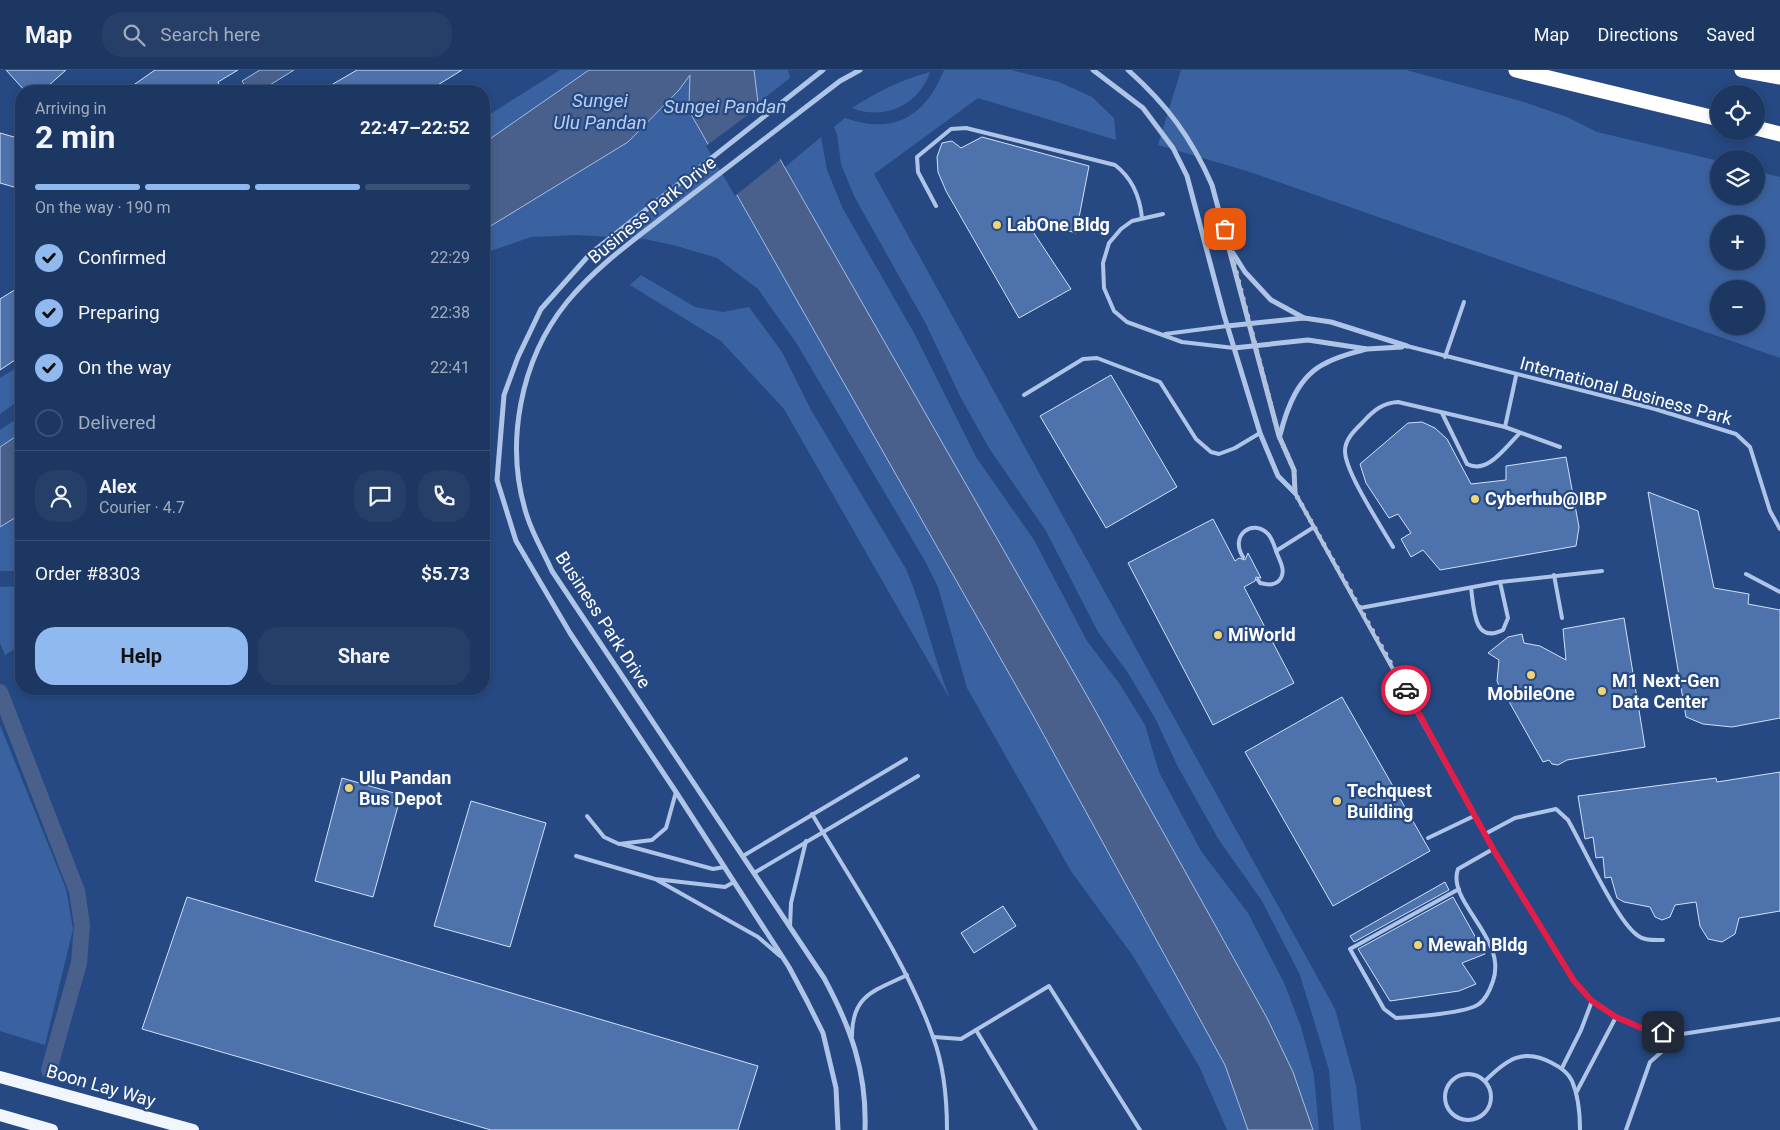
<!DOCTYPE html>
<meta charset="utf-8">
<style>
body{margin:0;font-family:Roboto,sans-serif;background:#253f68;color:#f1f3f6;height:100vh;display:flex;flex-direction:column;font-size:19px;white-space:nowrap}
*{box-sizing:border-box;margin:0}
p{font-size:16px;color:#a0acbe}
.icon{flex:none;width:28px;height:28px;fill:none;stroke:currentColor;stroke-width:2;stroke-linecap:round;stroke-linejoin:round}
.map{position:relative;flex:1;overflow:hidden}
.details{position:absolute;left:15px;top:15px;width:475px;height:610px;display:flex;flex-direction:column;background:#1c3762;border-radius:20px;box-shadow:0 2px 8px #0003,0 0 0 1px #3a5177}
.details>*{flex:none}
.tools{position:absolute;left:1710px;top:15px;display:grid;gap:10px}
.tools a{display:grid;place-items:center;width:55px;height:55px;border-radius:50%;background:#1c3762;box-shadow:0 2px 8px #0003,0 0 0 1px #3a5177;font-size:25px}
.pin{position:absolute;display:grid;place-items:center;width:42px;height:42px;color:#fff;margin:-21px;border-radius:10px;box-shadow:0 2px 8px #0006}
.courier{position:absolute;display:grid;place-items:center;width:50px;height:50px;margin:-25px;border:4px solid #e11d48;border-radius:50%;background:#fff;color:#222;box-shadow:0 1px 6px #0007}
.headline em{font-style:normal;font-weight:700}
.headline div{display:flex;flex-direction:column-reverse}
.headline{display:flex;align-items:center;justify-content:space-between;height:85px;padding:0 20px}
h1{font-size:32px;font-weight:700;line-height:38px}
.bar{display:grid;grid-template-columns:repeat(4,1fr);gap:8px 5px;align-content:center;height:60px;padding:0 20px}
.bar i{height:6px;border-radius:4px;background:#3a5177}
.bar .selected{background:#90b9f0}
.bar p{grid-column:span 4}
.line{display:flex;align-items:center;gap:12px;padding:0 20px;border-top:1px solid #3a5177}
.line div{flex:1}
.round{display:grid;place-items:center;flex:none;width:52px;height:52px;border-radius:20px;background:#253f68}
ol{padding:0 20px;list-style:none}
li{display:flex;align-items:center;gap:15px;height:55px}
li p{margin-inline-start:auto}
li .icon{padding:5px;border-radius:50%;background:#90b9f0;color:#111;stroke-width:4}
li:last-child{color:#a0acbe}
li i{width:28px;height:28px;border:2px solid #3a5177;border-radius:50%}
.cta{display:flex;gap:10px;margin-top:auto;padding:10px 20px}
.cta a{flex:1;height:58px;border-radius:20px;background:#90b9f0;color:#111;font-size:20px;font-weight:700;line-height:58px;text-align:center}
.cta a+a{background:#253f68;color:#f1f3f6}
header{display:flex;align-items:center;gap:30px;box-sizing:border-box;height:70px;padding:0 25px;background:#1c3762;border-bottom:1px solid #3a5177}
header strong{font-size:24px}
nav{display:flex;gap:28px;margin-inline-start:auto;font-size:18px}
.search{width:350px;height:45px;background:#253f68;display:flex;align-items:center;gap:12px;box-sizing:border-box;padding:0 18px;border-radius:20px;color:#a0acbe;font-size:19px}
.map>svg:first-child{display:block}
.green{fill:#3b62a0;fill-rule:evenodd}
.water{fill:#48608b;stroke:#a3bfe8}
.pier{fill:#264983}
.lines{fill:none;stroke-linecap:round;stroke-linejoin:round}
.canal{stroke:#48608b;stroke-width:16}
.building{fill:#4e72ab;stroke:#d2e0f6}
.service{stroke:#afc5e7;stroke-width:4}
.minor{stroke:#afc5e7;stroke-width:5}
.primary{stroke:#f1f5fd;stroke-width:12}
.motorway{stroke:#fff;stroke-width:15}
.done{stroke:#b3bfd4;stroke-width:5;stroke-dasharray:0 9}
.route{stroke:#e11d48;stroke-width:6}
.poi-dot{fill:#f0d474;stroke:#264983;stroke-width:2}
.labels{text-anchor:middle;stroke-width:4.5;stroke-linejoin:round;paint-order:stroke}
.street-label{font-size:18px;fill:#fff;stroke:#264983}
.poi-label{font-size:18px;font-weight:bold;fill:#fff;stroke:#264983;text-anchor:start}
.water-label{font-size:19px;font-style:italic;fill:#bacfef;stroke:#264983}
</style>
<header>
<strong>Map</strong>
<div class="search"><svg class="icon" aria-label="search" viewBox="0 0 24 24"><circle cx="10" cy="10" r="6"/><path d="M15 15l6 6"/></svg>Search here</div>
<nav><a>Map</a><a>Directions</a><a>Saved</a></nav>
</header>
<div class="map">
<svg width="1780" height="1060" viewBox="0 0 1780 1060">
<rect width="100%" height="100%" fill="#264983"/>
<g class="green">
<polygon points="560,0 589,0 484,73 484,48"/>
<polygon points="754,0 788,0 790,8 758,33"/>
<path d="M 944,0 L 1011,0 L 1059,12 L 1092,27 L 1114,48 L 1116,70 L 978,28 L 874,104 L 1335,939 L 1356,1015 L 1361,1060 L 1334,1060 L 1329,1000 L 1300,905 L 1262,831 L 1219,770 L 1178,697 L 1155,648 L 1128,603 L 1098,562 L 1046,461 L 989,378 L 961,328 L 926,254 L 854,126 L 841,94 L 837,64 L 834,57 L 845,48 C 894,65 925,47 944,0 Z"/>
<path d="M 1181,0 L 1406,0 L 1524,32 L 1567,47 L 1597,62 L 1719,91 L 1719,126 L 1756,126 L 1756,101 L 1780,107 L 1780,288 L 1247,101 L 1158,75 ZM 1719,154 L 1756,154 L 1756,191 L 1719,191 ZM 1719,219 L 1756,219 L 1756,256 L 1719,256 Z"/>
<path d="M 930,2 C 919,35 884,51 852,38 C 877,22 900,10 930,2 Z"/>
<polygon points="690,4 689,33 692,46 1035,649 1225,995 1248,1060 1227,1060 1199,996 1133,886 1071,801 967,618 938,517 925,491 797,274 758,219 717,188 677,176 645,169 577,165 531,167 491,181 484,189 484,160 628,72 679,20"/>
<polygon points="821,67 827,100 843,139 914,263 976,387 1034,470 1087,571 1119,613 1145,655 1159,702 1201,781 1248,843 1285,915 1301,957 1314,1005 1319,1060 1313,1060 1267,948 785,97"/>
<path d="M 641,205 L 695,237 L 723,242 L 749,237 L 782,282 L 811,340 L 906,499 C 924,541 933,586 950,629 L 784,339 L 721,271 L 630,215 Z"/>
<polygon points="21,295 21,329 0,344 0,308"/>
<polygon points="21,346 21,363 0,377 0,360"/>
<polygon points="21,444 21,501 0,501 0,457"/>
<polygon points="21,516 21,575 5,585 0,573 0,517"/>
<polygon points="0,655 66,819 73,859 45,975 0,961"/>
</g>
<g class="water">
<polygon points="260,0 294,0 265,18 266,21 248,21 242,11"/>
<polygon points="589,0 754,0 758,33 769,70 1086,624 1267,948 1293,1002 1313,1060 1248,1060 1225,995 1035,649 692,46 689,33 690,5 679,20 628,72 484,160 484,73"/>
<polygon points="21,363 21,444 0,457 0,377"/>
</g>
<polygon class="pier" points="761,35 772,69 782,88 735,126 706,76"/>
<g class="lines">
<polyline class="canal" points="0,622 77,821 82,855 79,893 49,1000"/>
</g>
<g class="building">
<polygon points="6,0 66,0 48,16 53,21 25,21"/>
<polygon points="155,0 238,0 218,12 219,14 210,21 125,21"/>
<polygon points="357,0 462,0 428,21 321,21"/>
<polygon points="0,63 21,69 21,119 0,113"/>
<polygon points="982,67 1089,96 1076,163 1024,148 1071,219 1019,248 946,121 938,102 937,87 942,73 952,71 961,78"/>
<polygon points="21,216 21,286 0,300 0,229"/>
<polygon points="1111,305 1177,417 1106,458 1040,346"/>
<polygon points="1422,352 1435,358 1447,369 1471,414 1506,410 1506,396 1566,387 1579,457 1576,476 1440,500 1423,480 1411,487 1401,469 1411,463 1398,444 1389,448 1366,413 1360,394 1408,353"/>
<polygon points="1648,422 1698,441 1714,518 1749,524 1748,534 1780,540 1780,648 1732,657 1703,654 1686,647"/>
<polygon points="1213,449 1235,491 1239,488 1245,490 1248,483 1261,508 1256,507 1255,511 1244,517 1294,613 1213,655 1128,493"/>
<polygon points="1624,548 1645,677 1567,690 1558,695 1552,694 1549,690 1543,692 1507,628 1501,621 1497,611 1499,590 1488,583 1508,567 1522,564 1524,573 1540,576 1566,590 1563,559"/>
<polygon points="1342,627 1430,781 1333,836 1245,682"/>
<polygon points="1780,702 1780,841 1739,848 1735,864 1722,872 1708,869 1700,856 1696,832 1675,835 1670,847 1662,850 1655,847 1650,837 1624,832 1617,828 1611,807 1605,808 1603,787 1596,788 1593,767 1585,769 1578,726 1716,708 1717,712"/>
<polygon points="342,708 401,725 373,827 315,811"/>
<polygon points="471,731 546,753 510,877 434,856"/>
<polygon points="1445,812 1449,820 1354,872 1350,866"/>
<polygon points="187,827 758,996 738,1060 491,1060 142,959"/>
<polygon points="1453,827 1485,884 1462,893 1476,914 1459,921 1390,931 1358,879"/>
<polygon points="1003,836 1016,856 974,883 961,863"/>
</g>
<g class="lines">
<g class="service">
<path d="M 936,136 L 918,102 L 917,87 L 951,59 L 966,58 L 1115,95 C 1132,108 1140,127 1142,148"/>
<polyline points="1163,144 1132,151 1121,159 1109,173 1103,193 1104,218 1114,241 1127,252 1182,272 1234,278"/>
<polyline points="1165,264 1227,256"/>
<polyline points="1407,276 1655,339 1736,364 1750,377 1770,441 1780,459"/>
<polyline points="1445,287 1464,232"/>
<polyline points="1024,325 1083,289 1097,288 1160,312 1196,369 1211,382 1219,384 1235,378 1260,363"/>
<path d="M 1442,343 L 1467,394 C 1488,405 1506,376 1520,363"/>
<polyline points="1505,357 1516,306"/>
<polyline points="1295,423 1493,779 1574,911 1592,931 1616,947 1643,959 1682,964 1780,949"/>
<path d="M 1393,477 C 1381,456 1345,402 1345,381 C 1345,369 1355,360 1363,352 C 1373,341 1382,333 1398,332 L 1505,357 L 1560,377"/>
<polyline points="1276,481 1314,457"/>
<path d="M 1243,487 C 1229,465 1253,448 1268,464 C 1273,469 1275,479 1278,486 C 1281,493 1285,501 1281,508 C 1276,516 1268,515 1260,513 L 1258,510"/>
<polyline points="1746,504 1780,522"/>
<polyline points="1554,505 1562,548"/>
<path d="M 1471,518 C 1474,537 1473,575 1503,560 L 1508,548 L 1500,512"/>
<polyline points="1360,538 1500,512 1602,501"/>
<path d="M 812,744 C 853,814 906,890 933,967 C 944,996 947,1029 947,1060"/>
<polyline points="587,746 604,767 619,774 652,770 666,758 676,722"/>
<path d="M 1485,764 L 1515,748 L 1556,739 L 1568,750 C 1583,776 1616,850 1637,865 C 1644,871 1654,870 1663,870"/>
<polyline points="1428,768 1474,746"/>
<polyline points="621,774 713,799 725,797"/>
<polyline points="576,786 655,809 725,817 734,812"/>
<polyline points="743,786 906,689"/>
<polyline points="754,803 918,706"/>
<polyline points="657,810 758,867 780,886"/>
<path d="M 1459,819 L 1350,879 L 1384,939 L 1396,948 C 1413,947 1467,943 1479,934 C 1486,929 1490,920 1493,911 C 1508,868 1446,832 1458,799 L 1493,779"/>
<polyline points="790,857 791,833 806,771"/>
<polyline points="976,960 1036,1060"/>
<path d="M 852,966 C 852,925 874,921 907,905"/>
<polyline points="934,967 961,969 1049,916 1140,1060"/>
<polyline points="1562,998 1581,960 1592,931"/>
<circle cx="1468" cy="1027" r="23"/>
<path d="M 1485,1011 C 1506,990 1523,977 1552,993 C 1560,997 1568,1002 1572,1011 C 1578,1025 1580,1045 1580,1060"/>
<polyline points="1576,1023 1616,947"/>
<polyline points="1626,1060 1650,992 1682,964"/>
</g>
<g class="minor">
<polyline points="823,0 590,184 541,239 518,287 504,325 497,410 516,471 570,563 676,722 789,897 807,931 823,963 836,1018 838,1060"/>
<path d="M 860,0 L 840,11 C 787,52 734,92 681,133 C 642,164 599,193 567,232 C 520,290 504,375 527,446 C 533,465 544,483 552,501 L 824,908 C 851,958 867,1002 865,1060"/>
<polyline points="1093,0 1143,38 1173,78 1187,106 1224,245 1260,363 1278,406 1295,423"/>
<path d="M 1128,0 C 1167,35 1191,67 1212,115 L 1279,366 L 1294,400 L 1295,423"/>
<polyline points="1233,183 1245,202 1271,230 1304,248"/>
<polyline points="1227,256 1304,248 1331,252 1407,276"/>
<polyline points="1234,278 1308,270 1367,279 1402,277"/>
<path d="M 1280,365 C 1287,338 1298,306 1326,293 C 1338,286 1353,283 1366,279"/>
</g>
<g class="primary">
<polyline points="0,1007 193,1060"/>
<polyline points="0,1045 52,1060"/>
</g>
<g class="motorway">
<polyline points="1516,0 1719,49"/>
<polyline points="1742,0 1780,7"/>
<polyline points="1756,58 1780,64"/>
</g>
</g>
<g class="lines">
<polyline class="done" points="1225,159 1279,366 1294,400 1295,423 1406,620"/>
<polyline class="route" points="1406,620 1493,779 1574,911 1592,931 1616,947 1644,959 1663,962"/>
</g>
<g class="poi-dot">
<circle cx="997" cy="155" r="5"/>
<circle cx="1475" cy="429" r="5"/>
<circle cx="1218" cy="565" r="5"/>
<circle cx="1531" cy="605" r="5"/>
<circle cx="1602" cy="621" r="5"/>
<circle cx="349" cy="718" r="5"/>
<circle cx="1337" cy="731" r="5"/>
<circle cx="1418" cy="875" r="5"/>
</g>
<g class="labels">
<g class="street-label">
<text transform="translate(652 140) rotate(-39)" y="6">Business Park Drive</text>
<text transform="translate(1626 321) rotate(15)" y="6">International Business Park</text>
<text transform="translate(603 550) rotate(57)" y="6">Business Park Drive</text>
<text transform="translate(101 1016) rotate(16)" y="6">Boon Lay Way</text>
</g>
<g class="poi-label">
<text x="1007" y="161">LabOne Bldg</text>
<text x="1485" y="435">Cyberhub@IBP</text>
<text x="1228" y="571">MiWorld</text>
<text x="1612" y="617">M1 Next-Gen<tspan x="1612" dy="21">Data Center</tspan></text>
<text x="1531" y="630" text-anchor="middle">MobileOne</text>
<text x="359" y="714">Ulu Pandan<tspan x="359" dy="21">Bus Depot</tspan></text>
<text x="1347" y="727">Techquest<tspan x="1347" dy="21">Building</tspan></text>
<text x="1428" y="881">Mewah Bldg</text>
</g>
<g class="water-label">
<text x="600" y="37">Sungei<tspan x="600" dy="22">Ulu Pandan</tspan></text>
<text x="725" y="43">Sungei Pandan</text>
</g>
</g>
</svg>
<div class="tools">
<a><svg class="icon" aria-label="locate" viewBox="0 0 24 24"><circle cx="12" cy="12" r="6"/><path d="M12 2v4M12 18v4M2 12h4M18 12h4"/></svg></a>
<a><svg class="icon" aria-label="layers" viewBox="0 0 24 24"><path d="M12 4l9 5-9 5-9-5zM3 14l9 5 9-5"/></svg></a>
<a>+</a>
<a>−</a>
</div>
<div class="pin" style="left:1225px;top:159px;background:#ea580c"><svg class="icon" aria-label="bag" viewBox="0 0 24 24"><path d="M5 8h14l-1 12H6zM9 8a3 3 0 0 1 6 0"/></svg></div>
<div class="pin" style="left:1663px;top:962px;background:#1f2937"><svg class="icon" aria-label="home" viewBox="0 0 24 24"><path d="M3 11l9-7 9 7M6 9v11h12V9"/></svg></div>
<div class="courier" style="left:1406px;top:620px"><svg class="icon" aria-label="car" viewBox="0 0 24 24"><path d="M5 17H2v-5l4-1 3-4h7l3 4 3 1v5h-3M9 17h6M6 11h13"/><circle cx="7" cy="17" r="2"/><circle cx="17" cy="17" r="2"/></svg></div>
<section class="details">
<div class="headline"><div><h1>2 min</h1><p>Arriving in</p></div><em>22:47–22:52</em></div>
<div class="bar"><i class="selected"></i><i class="selected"></i><i class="selected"></i><i></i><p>On the way · 190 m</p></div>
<ol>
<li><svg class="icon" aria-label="check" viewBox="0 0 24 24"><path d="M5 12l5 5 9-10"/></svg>Confirmed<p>22:29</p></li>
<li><svg class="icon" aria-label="check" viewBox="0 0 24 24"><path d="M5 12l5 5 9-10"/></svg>Preparing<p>22:38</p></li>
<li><svg class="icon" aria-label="check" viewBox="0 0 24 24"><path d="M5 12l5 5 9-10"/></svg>On the way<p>22:41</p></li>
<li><i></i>Delivered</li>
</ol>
<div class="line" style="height:90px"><a class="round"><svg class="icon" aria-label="person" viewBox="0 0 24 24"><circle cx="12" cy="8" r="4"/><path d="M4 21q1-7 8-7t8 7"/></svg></a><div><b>Alex</b><p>Courier · 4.7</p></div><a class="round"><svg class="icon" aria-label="chat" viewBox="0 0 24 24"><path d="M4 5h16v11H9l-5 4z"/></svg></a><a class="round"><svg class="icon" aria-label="phone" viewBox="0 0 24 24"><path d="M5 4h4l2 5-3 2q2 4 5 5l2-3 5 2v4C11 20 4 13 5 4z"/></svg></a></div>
<div class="line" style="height:65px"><div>Order #8303</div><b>$5.73</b></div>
<div class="cta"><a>Help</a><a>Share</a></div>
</section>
</div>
